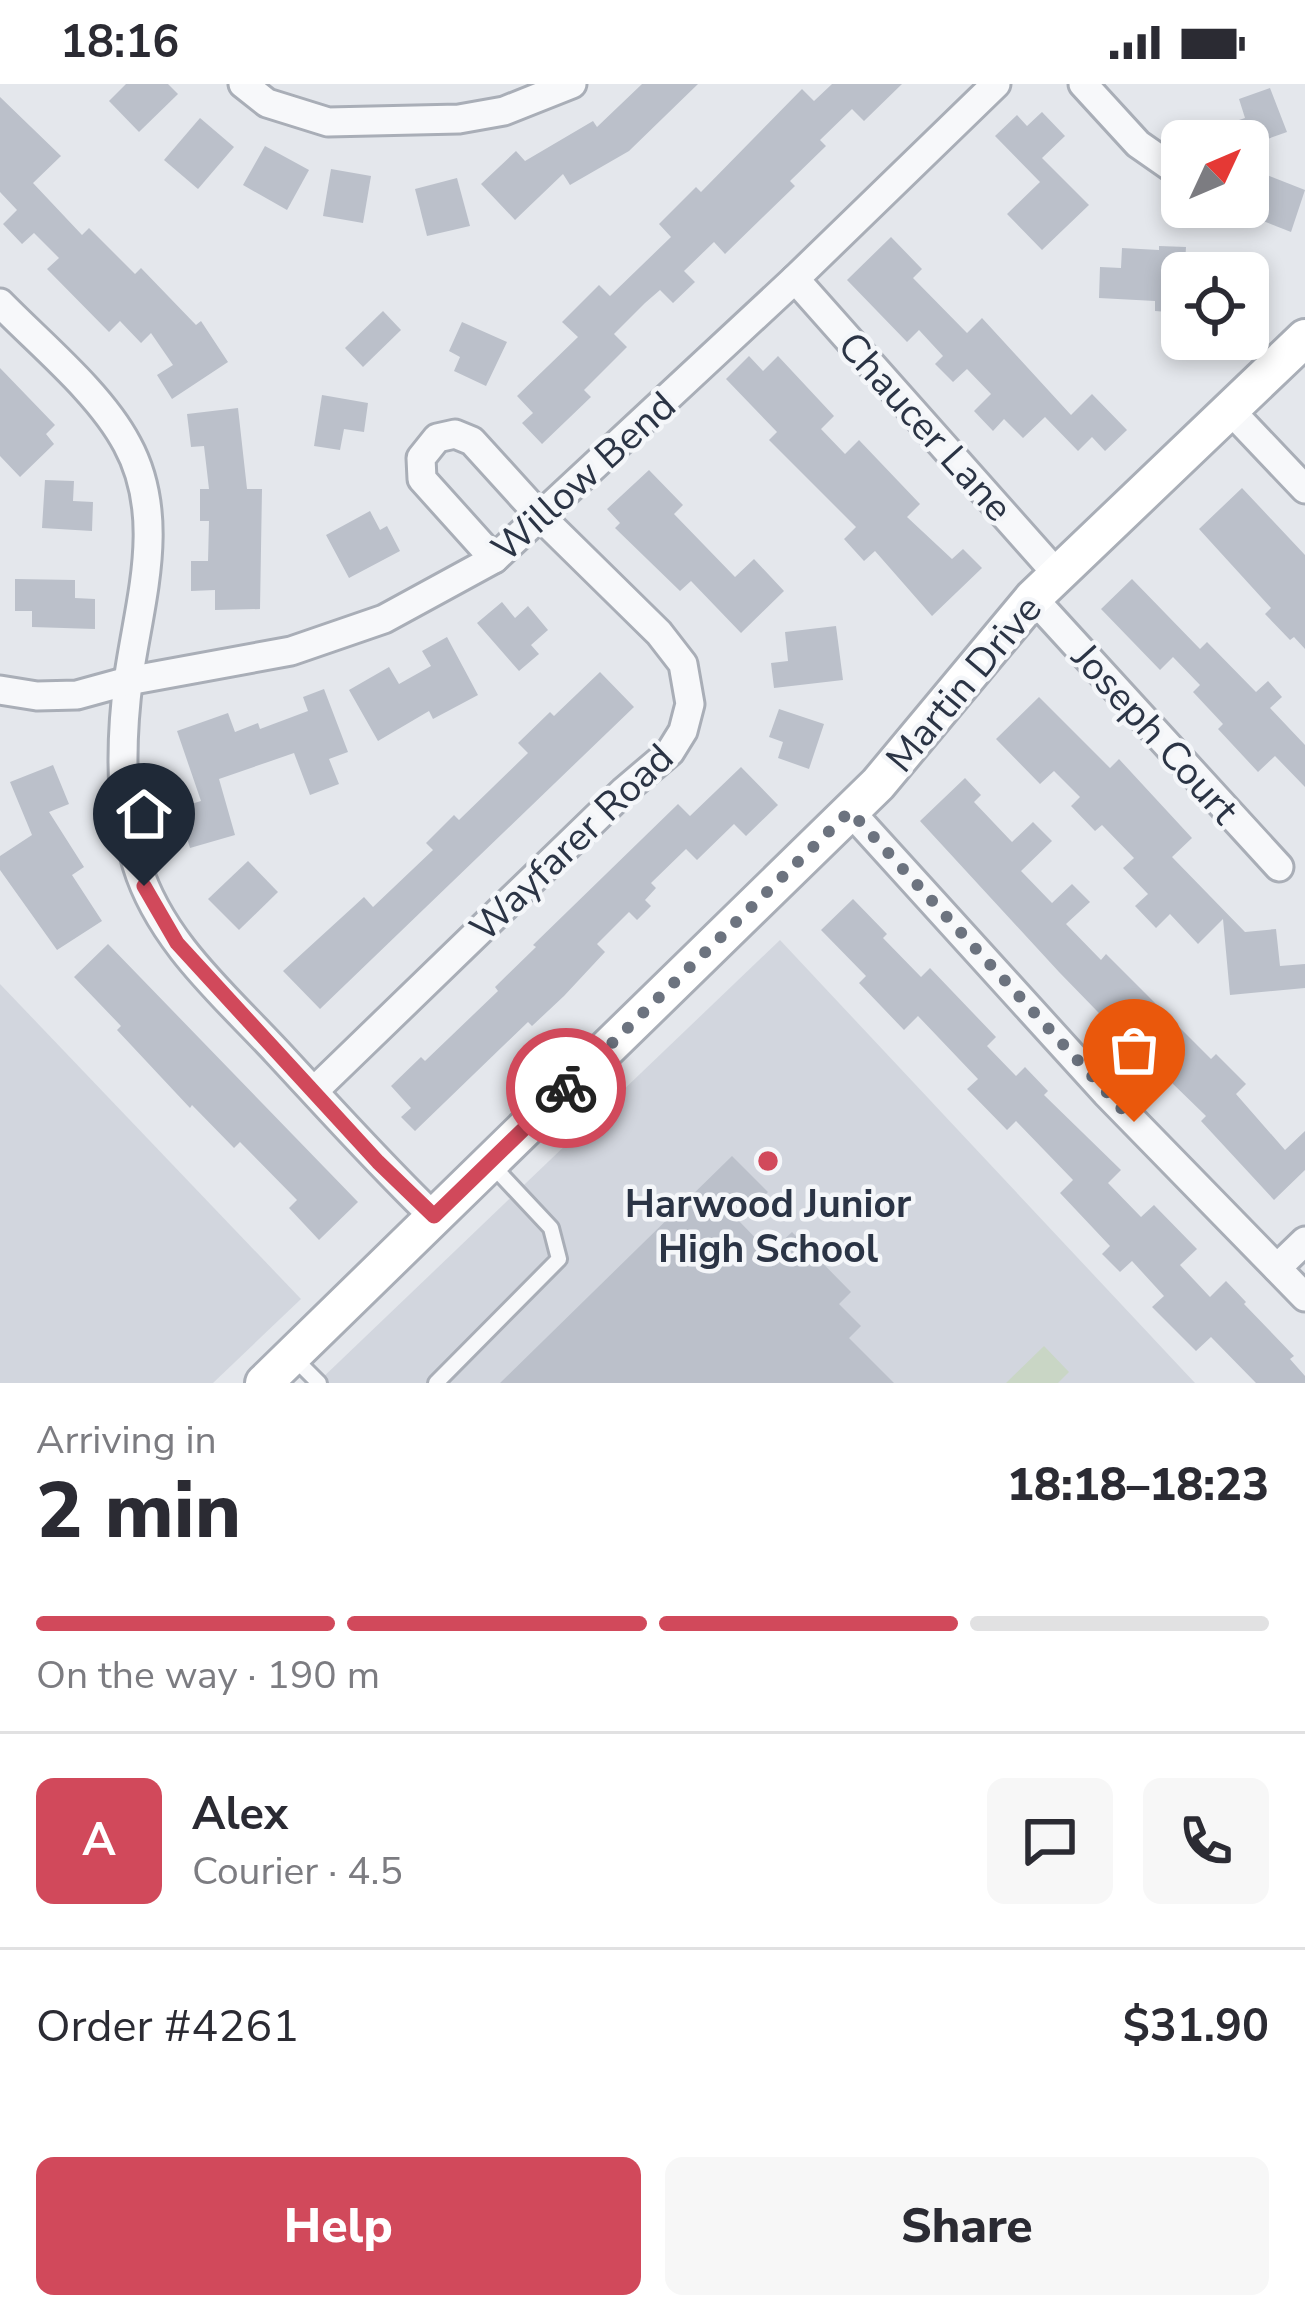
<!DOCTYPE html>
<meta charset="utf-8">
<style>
body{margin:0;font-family:"Nunito Sans",sans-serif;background:#f7f7f7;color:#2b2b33;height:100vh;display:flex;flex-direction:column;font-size:45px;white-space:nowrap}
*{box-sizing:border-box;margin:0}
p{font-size:39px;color:#7c7c81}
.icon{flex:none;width:66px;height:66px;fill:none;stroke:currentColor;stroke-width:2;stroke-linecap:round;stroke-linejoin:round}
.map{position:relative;height:1299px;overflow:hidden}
.sheet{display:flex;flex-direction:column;background:#fff;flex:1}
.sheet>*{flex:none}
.needle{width:78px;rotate:46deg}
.fabs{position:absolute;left:1161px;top:36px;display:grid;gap:24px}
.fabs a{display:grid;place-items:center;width:108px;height:108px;border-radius:18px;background:#fff;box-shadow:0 6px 18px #0003;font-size:60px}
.pin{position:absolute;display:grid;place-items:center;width:102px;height:102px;color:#fff;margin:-123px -51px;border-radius:50% 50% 50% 0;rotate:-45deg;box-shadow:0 0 12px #0007}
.pin .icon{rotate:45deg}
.courier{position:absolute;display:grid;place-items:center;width:120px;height:120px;margin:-60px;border:9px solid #d1495b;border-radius:50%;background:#fff;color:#222;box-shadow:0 3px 15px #0007}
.head em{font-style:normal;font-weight:800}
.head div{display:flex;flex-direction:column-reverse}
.head{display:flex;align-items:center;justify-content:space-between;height:204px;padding:0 36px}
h1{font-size:78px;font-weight:800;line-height:90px}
.bar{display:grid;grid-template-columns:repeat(4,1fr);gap:18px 12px;align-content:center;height:144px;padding:0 36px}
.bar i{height:15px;border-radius:9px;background:#e1e1e2}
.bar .on{background:#d1495b}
.bar p{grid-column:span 4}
.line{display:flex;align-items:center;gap:30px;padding:0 36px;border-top:3px solid #e1e1e2}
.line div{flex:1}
.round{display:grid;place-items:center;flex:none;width:126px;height:126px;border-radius:18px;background:#f7f7f7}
.button{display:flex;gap:24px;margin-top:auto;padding:24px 36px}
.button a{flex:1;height:138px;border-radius:18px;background:#d1495b;color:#fff;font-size:48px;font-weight:800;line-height:138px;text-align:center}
.button a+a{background:#f7f7f7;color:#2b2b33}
.status{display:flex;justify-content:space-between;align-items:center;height:84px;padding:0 60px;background:#fff;direction:ltr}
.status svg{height:33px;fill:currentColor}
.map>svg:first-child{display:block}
.built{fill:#d2d6de}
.green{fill:#c9d6c5}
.building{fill:#bbc0ca}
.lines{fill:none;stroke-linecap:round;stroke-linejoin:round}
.lane-casing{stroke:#a9aeb7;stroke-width:20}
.street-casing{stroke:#a9aeb7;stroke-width:33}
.secondary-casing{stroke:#a9aeb7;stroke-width:42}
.lane{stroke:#f7f8fa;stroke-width:14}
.street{stroke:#f7f8fa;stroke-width:27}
.secondary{stroke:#fff;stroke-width:36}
.done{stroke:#6c737f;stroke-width:12;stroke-dasharray:0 21.6}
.route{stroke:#d1495b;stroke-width:15}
.poi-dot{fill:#d1495b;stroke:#f4f6f9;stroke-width:4.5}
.labels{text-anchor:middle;stroke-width:9;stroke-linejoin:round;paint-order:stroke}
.street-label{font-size:39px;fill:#2b3445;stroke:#f4f6f9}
.poi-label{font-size:39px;font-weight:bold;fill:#2b3445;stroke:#f4f6f9}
</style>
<div class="status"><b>18:16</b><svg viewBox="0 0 49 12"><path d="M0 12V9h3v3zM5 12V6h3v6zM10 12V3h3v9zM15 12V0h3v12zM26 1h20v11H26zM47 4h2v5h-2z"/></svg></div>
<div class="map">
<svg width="1305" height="1299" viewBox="0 0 1305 1299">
<rect width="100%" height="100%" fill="#e4e7ec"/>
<g class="built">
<polygon points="780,856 1195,1299 317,1299"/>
<polygon points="0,900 301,1215 213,1299 0,1299"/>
</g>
<polygon class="green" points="1044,1262 1069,1288 1058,1299 1006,1299"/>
<g class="building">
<polygon points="126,0 168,0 178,10 139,48 109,17"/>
<polygon points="642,0 698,0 629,67 570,101 563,90 515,136 481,100 516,67 525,77 593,37 597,43"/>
<polygon points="832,0 902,0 864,37 852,25 820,56 826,62 790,97 795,102 725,170 714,158 684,187 695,198 673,219 660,206 645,219 614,250 627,263 584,306 591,313 542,360 522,339 533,329 517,312 578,253 562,238 599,201 610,212 671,153 659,140 696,103 701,108 802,5 814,17"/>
<polygon points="1270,4 1287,48 1248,62 1248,57 1240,57 1233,38 1245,34 1239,15"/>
<polygon points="0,13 61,72 33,99 82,151 89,144 135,190 141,184 196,241 201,237 228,278 172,315 157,291 173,281 151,249 141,259 120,237 109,248 47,185 59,174 34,149 22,160 3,140 17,126 0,108"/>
<polygon points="1042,28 1065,52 1042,74 1089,121 1042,166 1007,130 1040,98 995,52 1017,31 1027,42"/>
<polygon points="200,34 234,63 198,105 164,76"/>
<polygon points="265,62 309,86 287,126 243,101"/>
<polygon points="331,85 371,92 363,139 323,132"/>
<polygon points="1254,86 1305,106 1291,148 1248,131 1248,100"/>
<polygon points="457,94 470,142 427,152 415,105"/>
<polygon points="891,153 922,185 913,194 967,249 982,234 1071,331 1092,310 1127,346 1105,367 1092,353 1078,367 1045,333 1023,354 1004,335 993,347 974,327 991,310 967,285 953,298 935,280 943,272 919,246 907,258 847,196"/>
<polygon points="1159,162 1186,163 1182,229 1155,227 1155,217 1099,214 1100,183 1121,184 1122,164 1159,166"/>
<polygon points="383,227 401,246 363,283 345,264"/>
<polygon points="462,238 507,258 486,302 454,287 460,273 449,267"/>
<polygon points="749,272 763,287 778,272 834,332 821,345 845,370 859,356 920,420 907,433 952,475 963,465 982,484 932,532 875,467 864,477 844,455 856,443 769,356 777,348 726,295"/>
<polygon points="0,284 55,341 46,350 54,360 20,393 0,372"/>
<polygon points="322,311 368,319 364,348 344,345 340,366 314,362"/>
<polygon points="238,324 247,405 262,405 260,525 215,526 215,506 191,507 191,477 208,477 209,437 200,437 200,405 209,405 204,362 191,363 187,330"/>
<polygon points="649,386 683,421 674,430 735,493 754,475 784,507 741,549 691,497 680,507 615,444 620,439 607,425"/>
<polygon points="45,396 74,397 73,417 93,418 92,447 42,444"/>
<polygon points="1242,404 1305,471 1305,565 1294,553 1290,556 1265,530 1271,524 1199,445"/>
<polygon points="370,427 380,446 387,442 400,467 349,494 326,451"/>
<polygon points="15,495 75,496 75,514 95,515 95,545 32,543 32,527 15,527"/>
<polygon points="1132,495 1200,565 1207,558 1256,608 1268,597 1282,613 1270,624 1305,661 1305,703 1275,672 1258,688 1218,645 1223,640 1193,608 1200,601 1173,573 1160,586 1101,525"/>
<polygon points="502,518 515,534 528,522 548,546 531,561 539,570 519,587 477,539"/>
<polygon points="836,542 843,596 774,604 771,579 788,577 785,548"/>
<polygon points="447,553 478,611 433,635 429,627 378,657 349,606 389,583 399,600 431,582 422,567"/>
<polygon points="600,588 634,623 320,925 283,887 364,813 373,823 433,766 426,759 454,731 459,736 528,669 518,659 550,628 554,632"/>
<polygon points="324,605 348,668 329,675 339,700 310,711 294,669 219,695 235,751 190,764 178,724 201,717 177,647 228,629 235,648 258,639 260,645 308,627 303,613"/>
<polygon points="1039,613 1110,684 1119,675 1192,754 1172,773 1245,848 1276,845 1280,882 1305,880 1305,904 1230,911 1223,835 1198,860 1170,830 1156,844 1135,822 1148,810 1123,784 1134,774 1102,741 1095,747 1071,722 1080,713 1054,687 1040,700 996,655"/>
<polygon points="779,625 824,640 809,685 778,674 783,658 769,653"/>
<polygon points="53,681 69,720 49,728 84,783 72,791 102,837 57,866 0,786 0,772 32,751 10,698"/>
<polygon points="741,683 778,721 746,752 734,740 697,776 686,765 651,799 656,804 645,816 651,822 637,836 629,828 597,860 605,868 564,912 532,942 528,938 415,1047 401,1033 411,1024 391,1002 421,973 425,977 498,907 495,903 536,863 533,861 678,720 690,732"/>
<polygon points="965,694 981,711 974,718 1012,758 1033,738 1052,757 1021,787 1052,819 1072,800 1090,818 1066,840 1101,876 1106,870 1211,975 1216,970 1246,1000 1236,1010 1285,1066 1305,1047 1305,1086 1274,1116 1201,1037 1206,1032 1170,997 1168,1000 1059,888 920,737"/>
<polygon points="248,777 278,808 239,846 208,815"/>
<polygon points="853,815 887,850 883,854 921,893 930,884 996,953 987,962 1016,992 1025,983 1048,1007 1044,1011 1121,1086 1108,1099 1141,1133 1154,1121 1197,1165 1180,1181 1210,1213 1226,1197 1246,1218 1244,1220 1294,1272 1290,1275 1305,1292 1305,1299 1256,1299 1211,1253 1196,1267 1152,1223 1164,1212 1132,1177 1120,1188 1102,1170 1110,1162 1060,1109 1073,1096 1016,1037 1007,1046 967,1005 978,995 918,932 904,946 859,899 866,892 821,846"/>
<polygon points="108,860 358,1118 319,1156 289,1124 297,1116 240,1058 234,1064 192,1021 190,1024 117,946 121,942 74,893"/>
<polygon points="732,1072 768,1108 739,1137 770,1169 792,1148 851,1208 839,1220 861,1242 849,1254 894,1299 500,1299"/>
</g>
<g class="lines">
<g class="lane-casing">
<g id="lane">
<polyline points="295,1275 319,1299"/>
<polyline points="436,1299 559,1175 551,1144 491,1080"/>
</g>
</g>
<g class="street-casing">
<g id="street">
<polyline points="243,0 267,19 328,38 459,35 504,27 572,0"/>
<polyline points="1083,0 1138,60 1171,83"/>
<polyline points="795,195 1057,490"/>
<path d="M 0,219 C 41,261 100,309 127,360 C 167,433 140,515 129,591 C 121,651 119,722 137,781 C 160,857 225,912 277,968 C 329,1024 379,1080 434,1133"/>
<polyline points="1230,326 1305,405"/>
<polyline points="1033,514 1279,783"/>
<polyline points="0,606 37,612 77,611 128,597 291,567 384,535 494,475 795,195 996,0"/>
<polyline points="850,727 1106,1009 1305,1213"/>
<polyline points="314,1007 624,707 670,668 683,647 690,620 683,580 659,549 542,434 472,357 455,350 437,354 421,374 422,395 494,475"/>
<polyline points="1277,1184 1305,1157"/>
</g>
</g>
<g class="secondary-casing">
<polyline id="secondary" points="264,1299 878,700 1033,514 1305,254"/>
</g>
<use href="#lane" class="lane"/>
<use href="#street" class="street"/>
<use href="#secondary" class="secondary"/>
</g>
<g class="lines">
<polyline class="done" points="566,1004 850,727 1134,1038"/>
<polyline class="route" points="144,802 177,859 378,1078 434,1132 566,1004"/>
</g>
<circle class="poi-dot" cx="768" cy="1077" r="12"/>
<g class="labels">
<g class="street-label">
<text transform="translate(926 342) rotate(48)" y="14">Chaucer Lane</text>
<text transform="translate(583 392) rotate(-42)" y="14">Willow Bend</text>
<text transform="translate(963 599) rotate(-50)" y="14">Martin Drive</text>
<text transform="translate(1156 649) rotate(48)" y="14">Joseph Court</text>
<text transform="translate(571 758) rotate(-44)" y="14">Wayfarer Road</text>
</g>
<g class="poi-label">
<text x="768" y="1133">Harwood Junior<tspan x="768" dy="45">High School</tspan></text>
</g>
</g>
</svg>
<div class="fabs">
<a><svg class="needle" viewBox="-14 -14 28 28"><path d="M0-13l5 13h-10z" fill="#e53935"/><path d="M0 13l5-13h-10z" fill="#7c7c81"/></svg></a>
<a><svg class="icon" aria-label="locate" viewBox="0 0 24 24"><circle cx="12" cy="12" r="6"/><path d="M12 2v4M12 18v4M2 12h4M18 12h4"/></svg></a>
</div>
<div class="pin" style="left:1134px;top:1038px;background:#ea580c"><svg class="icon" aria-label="bag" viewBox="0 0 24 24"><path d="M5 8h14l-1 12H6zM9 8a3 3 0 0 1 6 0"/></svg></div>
<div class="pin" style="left:144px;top:802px;background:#1f2937"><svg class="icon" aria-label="home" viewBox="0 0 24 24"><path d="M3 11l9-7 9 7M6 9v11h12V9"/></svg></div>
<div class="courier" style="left:566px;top:1004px"><svg class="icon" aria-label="bike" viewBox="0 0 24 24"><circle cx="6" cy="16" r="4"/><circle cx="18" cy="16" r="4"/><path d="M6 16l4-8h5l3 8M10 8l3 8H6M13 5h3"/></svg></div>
</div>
<section class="sheet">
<div class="head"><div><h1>2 min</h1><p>Arriving in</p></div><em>18:18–18:23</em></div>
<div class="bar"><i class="on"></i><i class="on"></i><i class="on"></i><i></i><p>On the way · 190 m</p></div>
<div class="line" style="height:216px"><b class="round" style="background:#d1495b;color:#fff">A</b><div><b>Alex</b><p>Courier · 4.5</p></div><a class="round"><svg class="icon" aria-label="chat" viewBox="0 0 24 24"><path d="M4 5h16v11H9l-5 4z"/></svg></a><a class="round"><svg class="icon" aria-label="phone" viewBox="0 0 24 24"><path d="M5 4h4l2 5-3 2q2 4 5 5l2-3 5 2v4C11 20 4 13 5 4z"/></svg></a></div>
<div class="line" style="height:156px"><div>Order #4261</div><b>$31.90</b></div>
<div class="button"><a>Help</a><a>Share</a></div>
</section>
